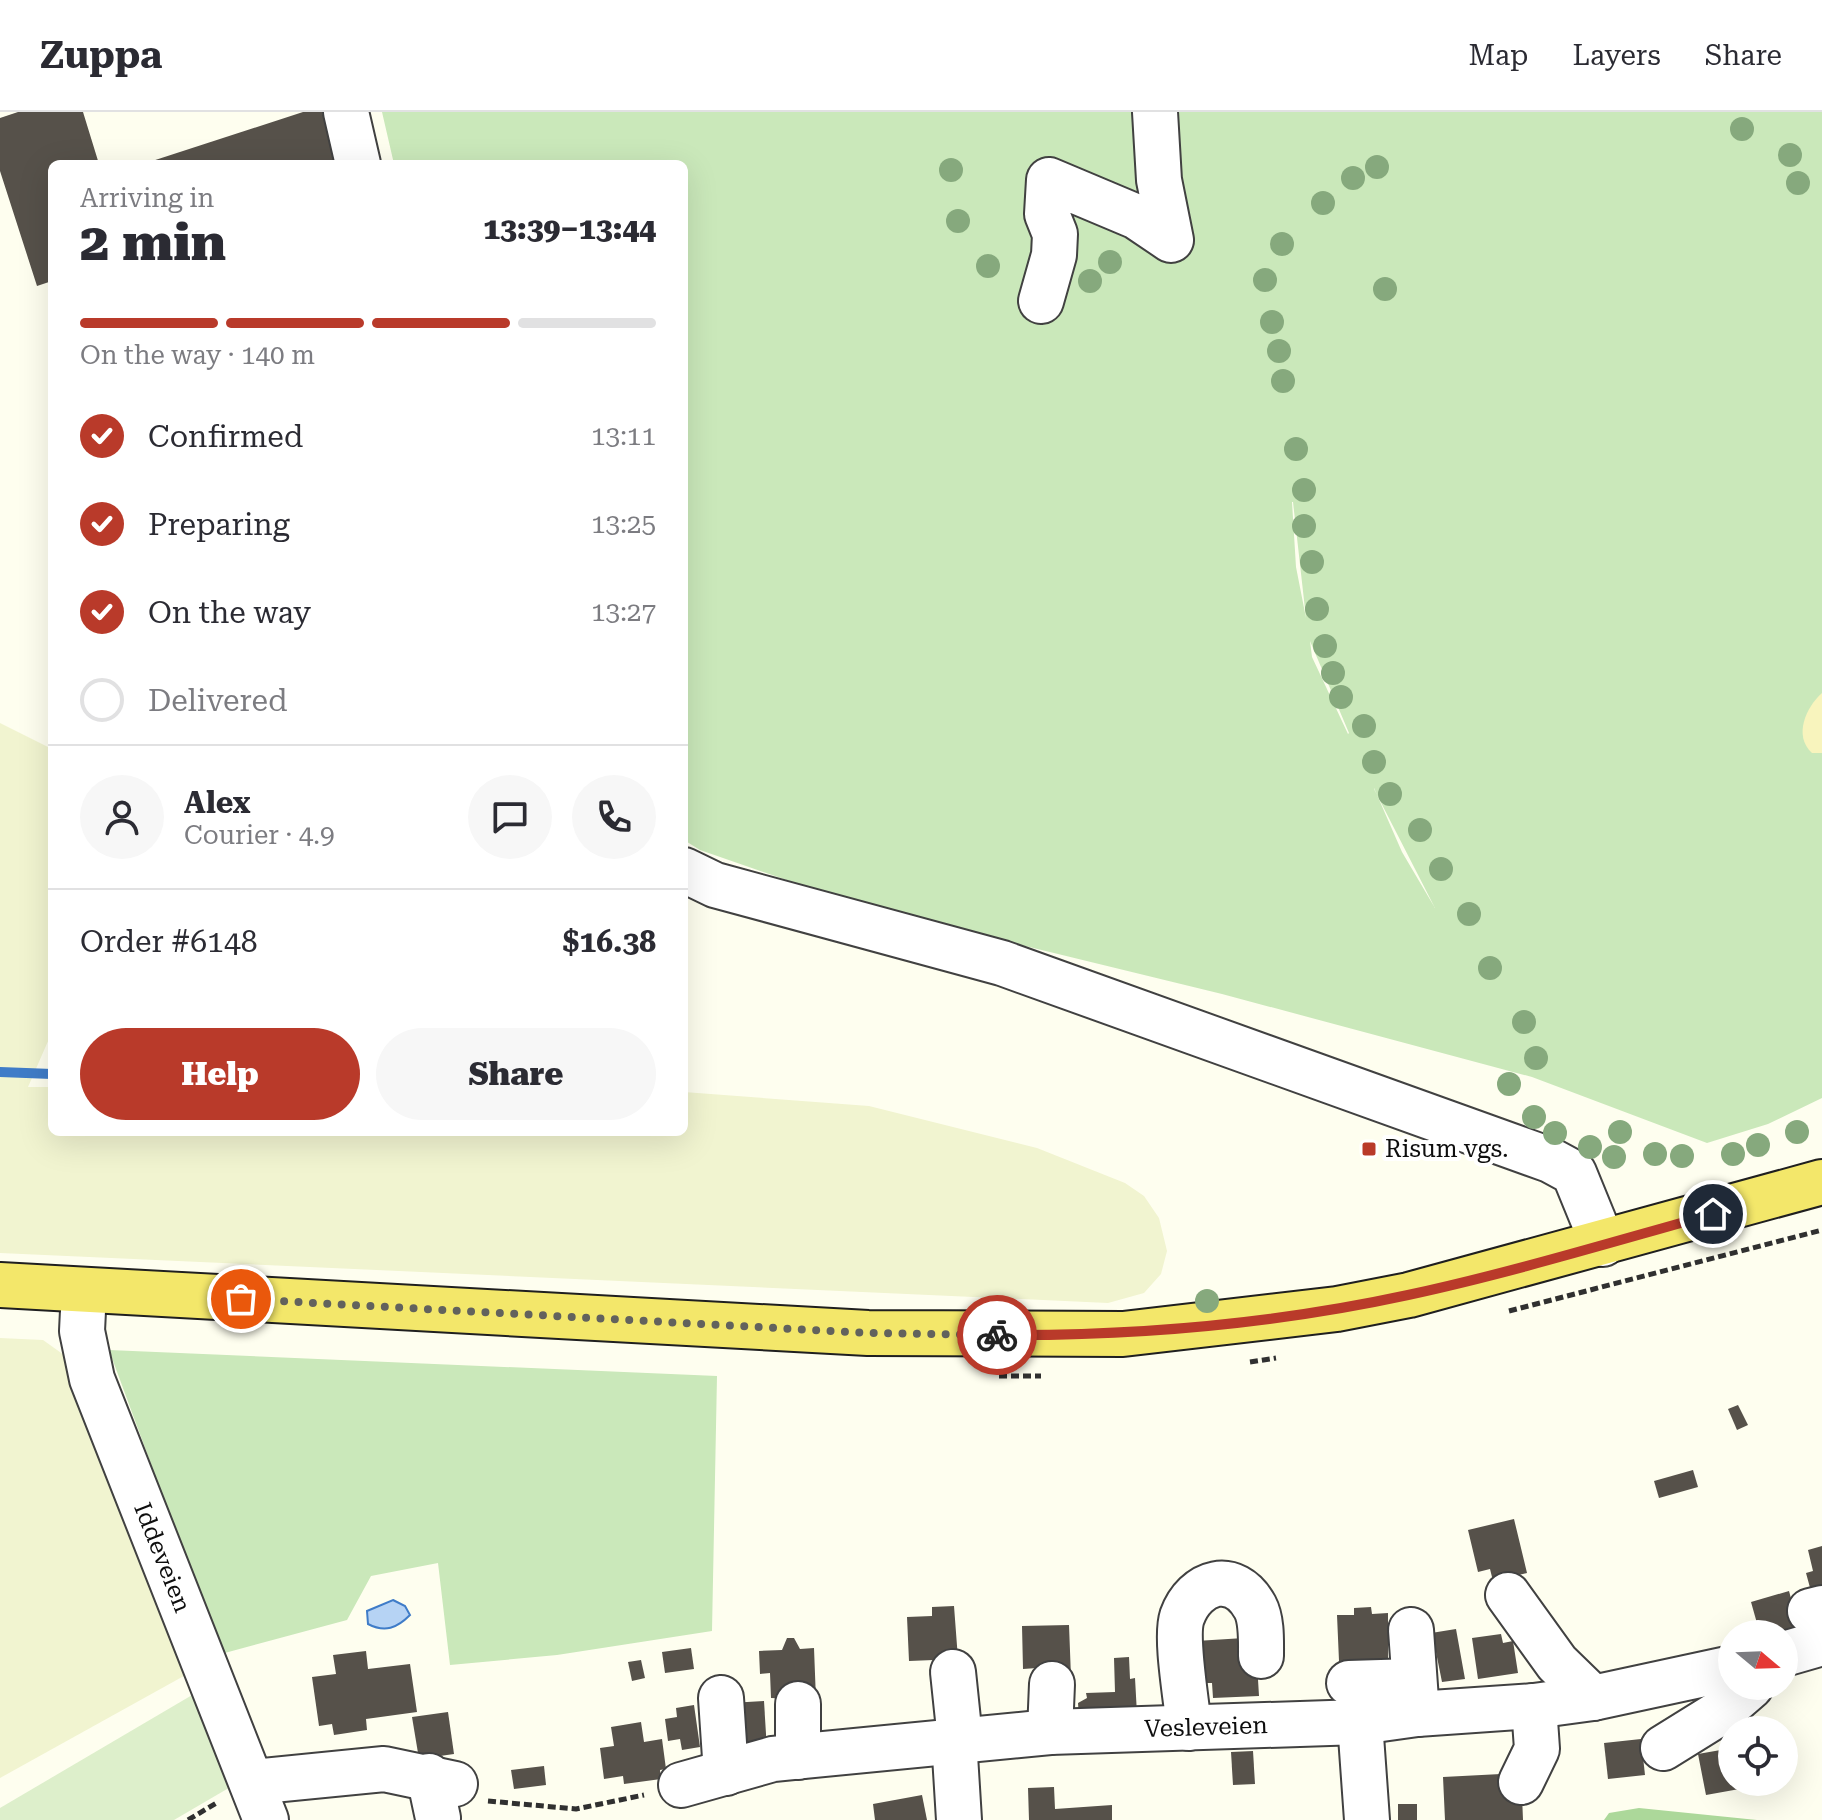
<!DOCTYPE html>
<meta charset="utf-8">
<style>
body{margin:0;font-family:"Roboto Serif",serif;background:#f7f7f7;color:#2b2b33;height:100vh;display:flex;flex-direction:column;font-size:30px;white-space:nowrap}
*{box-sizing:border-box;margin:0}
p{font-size:26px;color:#7c7c81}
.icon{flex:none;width:44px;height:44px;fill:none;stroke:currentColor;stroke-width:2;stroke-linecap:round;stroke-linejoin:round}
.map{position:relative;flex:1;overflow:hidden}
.details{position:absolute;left:48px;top:48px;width:640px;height:976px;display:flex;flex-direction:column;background:#fff;border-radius:12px;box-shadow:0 8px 32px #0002}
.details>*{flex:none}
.needle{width:52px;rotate:109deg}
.controls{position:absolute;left:1718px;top:1508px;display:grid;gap:16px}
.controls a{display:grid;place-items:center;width:80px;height:80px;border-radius:50%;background:#fff;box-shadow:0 8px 32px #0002;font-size:40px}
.pin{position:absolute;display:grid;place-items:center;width:68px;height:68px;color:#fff;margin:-34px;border:4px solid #fff;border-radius:50%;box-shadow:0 2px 8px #0007}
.courier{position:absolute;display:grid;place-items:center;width:80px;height:80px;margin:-40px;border:6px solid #b93a2a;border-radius:50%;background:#fff;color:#222;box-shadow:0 2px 10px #0007}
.headline em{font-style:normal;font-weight:800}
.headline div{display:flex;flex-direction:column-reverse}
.headline{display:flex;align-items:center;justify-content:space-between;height:136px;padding:0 32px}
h1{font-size:52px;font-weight:800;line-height:60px}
.bar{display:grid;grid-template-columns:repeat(4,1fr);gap:12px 8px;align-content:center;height:96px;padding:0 32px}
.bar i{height:10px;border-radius:6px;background:#e1e1e2}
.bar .on{background:#b93a2a}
.bar p{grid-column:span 4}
.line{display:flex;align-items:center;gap:20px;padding:0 32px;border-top:2px solid #e1e1e2}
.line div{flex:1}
.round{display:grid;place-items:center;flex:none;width:84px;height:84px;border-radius:42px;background:#f7f7f7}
ol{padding:0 32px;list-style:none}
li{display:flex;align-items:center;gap:24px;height:88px}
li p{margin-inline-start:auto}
li .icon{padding:8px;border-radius:50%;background:#b93a2a;color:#fff;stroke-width:4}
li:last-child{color:#7c7c81}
li i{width:44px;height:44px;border:4px solid #e1e1e2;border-radius:50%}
.primary-button{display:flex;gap:16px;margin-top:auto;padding:16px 32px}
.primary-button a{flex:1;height:92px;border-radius:48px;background:#b93a2a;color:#fff;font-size:32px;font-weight:800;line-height:92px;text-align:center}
.primary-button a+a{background:#f7f7f7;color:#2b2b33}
header{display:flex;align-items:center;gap:48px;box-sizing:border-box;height:112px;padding:0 40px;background:#fff;border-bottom:2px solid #e1e1e2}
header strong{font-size:38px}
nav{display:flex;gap:44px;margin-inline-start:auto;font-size:28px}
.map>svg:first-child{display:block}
.farmland{fill:#f1f4d0}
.green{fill:#cae8ba;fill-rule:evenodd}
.forest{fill:#acd89a}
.sand{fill:#f8f4bd}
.pitch{fill:#ddefcb}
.water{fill:#b6d3f4;stroke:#3f7cc8;stroke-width:2}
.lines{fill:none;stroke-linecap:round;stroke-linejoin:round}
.stream{stroke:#3f7cc8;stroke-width:10}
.building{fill:#56514a}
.minor-casing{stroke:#414141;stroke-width:48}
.major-casing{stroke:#1f1f1f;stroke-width:48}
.path{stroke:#303030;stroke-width:5;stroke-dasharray:8 4;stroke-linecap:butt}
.minor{stroke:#fff;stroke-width:44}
.major{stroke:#f3e76a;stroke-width:44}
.tree{fill:#86a97d}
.done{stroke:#62625d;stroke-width:8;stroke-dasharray:0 14.4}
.route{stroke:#b93a2a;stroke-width:10}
.poi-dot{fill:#b93a2a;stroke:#fff;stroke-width:3}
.labels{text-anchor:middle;stroke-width:8;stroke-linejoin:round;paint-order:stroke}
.poi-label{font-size:24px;fill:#0e0e0e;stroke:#fff;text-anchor:start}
.street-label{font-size:24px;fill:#0e0e0e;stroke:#fff}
</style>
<header>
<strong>Zuppa</strong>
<nav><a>Map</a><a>Layers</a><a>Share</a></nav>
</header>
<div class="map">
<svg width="1822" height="1708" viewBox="0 0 1822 1708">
<rect width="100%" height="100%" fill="#fefeef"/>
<g class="farmland">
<polygon points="0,611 52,637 52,920 28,975 52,975 52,1020 684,1020 684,980 869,994 1037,1036 1125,1071 1144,1084 1159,1106 1167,1139 1161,1162 1144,1181 1108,1191 0,1141"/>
<polygon points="0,1226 43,1228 71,1248 191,1560 0,1666"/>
</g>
<g class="green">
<path d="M 382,0 L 1822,0 L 1822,986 L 1768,1012 L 1707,1031 L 1532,965 L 1222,882 L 955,817 L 804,774 L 700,738 L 684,728 L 684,52 L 394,52 ZM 1292,390 L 1293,390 L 1306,506 L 1296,455 ZM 1310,529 L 1349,621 L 1348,622 L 1312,545 ZM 1374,676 L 1374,677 L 1435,796 L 1402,740 Z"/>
<polygon points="109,1238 717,1264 712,1519 557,1543 450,1553 438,1451 371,1464 347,1508 221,1542"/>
</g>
<polygon class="forest" points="1639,1696 1757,1708 1604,1708 1609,1701"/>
<path class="sand" d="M 1822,581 L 1822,641 L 1812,641 C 1793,624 1806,595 1822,581 Z"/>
<polygon class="pitch" points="199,1579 239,1670 174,1708 0,1708 0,1696"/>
<path class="water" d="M 393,1488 L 405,1494 L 410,1503 C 397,1516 385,1521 368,1512 L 367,1499 Z"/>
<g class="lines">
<polyline class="stream" points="0,960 52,962"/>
</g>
<g class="building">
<polygon points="18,0 83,0 99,52 52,52 52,169 37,174 0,59 0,6"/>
<polygon points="303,0 322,0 338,52 143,52"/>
<polygon points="1738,1293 1748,1313 1737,1318 1728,1297"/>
<polygon points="1693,1358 1698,1375 1659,1386 1654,1369"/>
<polygon points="1514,1407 1527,1461 1493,1469 1490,1457 1478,1460 1468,1418"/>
<polygon points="1822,1434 1822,1486 1812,1483 1806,1461 1813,1459 1808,1438"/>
<polygon points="1789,1479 1800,1520 1760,1522 1751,1490"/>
<polygon points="954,1494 958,1547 909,1549 907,1505 932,1504 932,1495"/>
<polygon points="1371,1495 1372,1502 1388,1501 1388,1556 1370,1557 1370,1548 1339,1549 1337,1503 1354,1503 1354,1496"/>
<polygon points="1069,1513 1071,1565 1037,1566 1037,1556 1023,1557 1022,1514"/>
<polygon points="1456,1517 1465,1567 1442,1570 1436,1540 1428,1541 1425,1522"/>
<polygon points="1501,1522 1503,1531 1513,1529 1518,1561 1478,1567 1472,1526"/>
<polygon points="787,1526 794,1526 800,1537 814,1536 816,1588 771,1586 770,1561 760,1562 759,1539 782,1538"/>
<polygon points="1244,1526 1257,1551 1259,1584 1213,1586 1212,1571 1199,1571 1196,1529"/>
<polygon points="691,1536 694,1557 665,1561 662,1540"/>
<polygon points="366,1539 368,1557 410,1552 417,1600 366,1607 367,1618 334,1623 332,1612 319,1614 312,1565 336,1562 333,1543"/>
<polygon points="1129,1545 1130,1567 1135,1566 1137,1602 1079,1605 1078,1591 1087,1586 1086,1581 1115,1580 1114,1546"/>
<polygon points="641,1548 645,1566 632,1569 628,1550"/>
<polygon points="764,1589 767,1639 733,1641 730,1591"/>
<polygon points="694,1593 700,1635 682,1638 680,1627 668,1629 665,1607 677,1605 676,1596"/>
<polygon points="448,1600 454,1642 419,1647 412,1605"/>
<polygon points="641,1610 644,1630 662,1627 666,1657 660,1658 661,1667 624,1672 623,1664 604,1667 600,1636 614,1634 611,1615"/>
<polygon points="1641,1627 1645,1663 1608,1667 1604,1631"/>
<polygon points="1732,1636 1732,1670 1769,1672 1746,1679 1745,1676 1706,1683 1698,1642"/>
<polygon points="1253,1639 1255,1672 1233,1673 1231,1640"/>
<polygon points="544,1654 546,1673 514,1677 511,1658"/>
<polygon points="1501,1662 1502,1684 1522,1683 1523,1708 1445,1708 1443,1665"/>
<polygon points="1054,1675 1055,1697 1112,1693 1112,1708 1029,1708 1028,1676"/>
<polygon points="922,1683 927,1708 875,1708 873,1692"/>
<rect x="1398" y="1692" width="19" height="16"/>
</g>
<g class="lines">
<g class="minor-casing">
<g id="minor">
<polyline points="346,0 358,52"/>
<polyline points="1041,189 1054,143 1055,122 1047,102 1049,68 1137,105 1171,128 1159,68 1155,0"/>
<polyline points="684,758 715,773 1002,851 1550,1048 1574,1061 1603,1132"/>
<path id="s1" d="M 84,1178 L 82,1219 L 92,1267 L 266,1708"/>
<polyline points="1508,1483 1557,1551 1593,1586"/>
<polyline points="1810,1499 1822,1496"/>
<polyline points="1411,1518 1417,1602"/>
<polyline points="1784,1542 1822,1531"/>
<polyline points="953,1560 960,1627"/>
<polyline points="1349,1571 1414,1569"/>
<polyline points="721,1586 726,1661"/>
<polyline points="798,1592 798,1645"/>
<polyline points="1360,1610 1367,1708"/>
<path d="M 1189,1616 C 1187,1591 1175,1526 1182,1505 C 1195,1469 1234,1457 1255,1495 C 1262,1508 1261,1529 1261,1544"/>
<polyline points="1050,1620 1052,1572"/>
<polyline points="954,1627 959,1708"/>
<polyline points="1663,1636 1721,1600 1751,1574"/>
<polyline points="429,1664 438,1706"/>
<polyline points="252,1670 384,1657 455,1672"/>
<polyline points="1521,1670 1537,1637 1534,1594"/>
<path id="s2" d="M 681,1673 L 773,1647 L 1050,1620 L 1360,1610 L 1417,1602 L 1534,1594 L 1593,1586 L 1732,1556"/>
</g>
</g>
<g class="major-casing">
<polyline id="major" points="0,1173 868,1221 1123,1222 1337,1197 1409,1183 1822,1070"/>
</g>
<g class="path">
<polyline points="1509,1199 1822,1118"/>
<polyline points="1250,1250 1276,1246"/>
<polyline points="999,1264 1041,1264"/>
<polyline points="488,1689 576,1697 644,1683"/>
<polyline points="188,1708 218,1690"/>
</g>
<use href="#minor" class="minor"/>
<use href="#major" class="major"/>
</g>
<g class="tree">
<circle cx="1742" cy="17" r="12"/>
<circle cx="1790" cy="43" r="12"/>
<circle cx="1377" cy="55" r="12"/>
<circle cx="951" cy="58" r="12"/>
<circle cx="1353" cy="66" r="12"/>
<circle cx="1798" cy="71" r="12"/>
<circle cx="1323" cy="91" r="12"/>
<circle cx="958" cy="109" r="12"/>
<circle cx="1282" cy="132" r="12"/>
<circle cx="1110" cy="150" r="12"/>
<circle cx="988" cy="154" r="12"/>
<circle cx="1265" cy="168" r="12"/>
<circle cx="1090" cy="169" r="12"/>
<circle cx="1385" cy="177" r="12"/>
<circle cx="1272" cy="210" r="12"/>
<circle cx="1279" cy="239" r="12"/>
<circle cx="1283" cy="269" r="12"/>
<circle cx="1296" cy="337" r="12"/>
<circle cx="1304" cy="378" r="12"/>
<circle cx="1304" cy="414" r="12"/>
<circle cx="1312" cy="450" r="12"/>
<circle cx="1317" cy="497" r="12"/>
<circle cx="1325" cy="534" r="12"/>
<circle cx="1333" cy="561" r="12"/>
<circle cx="1341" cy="585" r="12"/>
<circle cx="1364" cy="614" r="12"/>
<circle cx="1374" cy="650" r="12"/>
<circle cx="1390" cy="682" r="12"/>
<circle cx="1420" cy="718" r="12"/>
<circle cx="1441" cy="757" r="12"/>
<circle cx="1469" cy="802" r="12"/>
<circle cx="1490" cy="856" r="12"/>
<circle cx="1524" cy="910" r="12"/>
<circle cx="1536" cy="946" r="12"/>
<circle cx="1509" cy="972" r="12"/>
<circle cx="1534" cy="1005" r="12"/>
<circle cx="1620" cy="1020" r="12"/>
<circle cx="1797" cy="1020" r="12"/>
<circle cx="1555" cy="1021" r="12"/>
<circle cx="1758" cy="1033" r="12"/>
<circle cx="1590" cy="1035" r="12"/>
<circle cx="1655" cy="1042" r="12"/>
<circle cx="1733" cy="1042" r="12"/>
<circle cx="1682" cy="1044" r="12"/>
<circle cx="1614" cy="1045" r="12"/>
<circle cx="1207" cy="1189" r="12"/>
</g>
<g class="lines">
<polyline class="done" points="241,1187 868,1221 997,1223"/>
<path class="route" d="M 997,1223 C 1134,1224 1274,1212 1408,1183 C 1510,1161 1612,1130 1713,1102"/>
</g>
<rect class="poi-dot" x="1361" y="1029" width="16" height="16" rx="4"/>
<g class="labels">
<g class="poi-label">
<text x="1385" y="1045">Risum vgs.</text>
</g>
<g class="street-label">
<text dy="8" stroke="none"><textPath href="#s1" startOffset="282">Iddeveien</textPath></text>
<text dy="8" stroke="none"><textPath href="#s2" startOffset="530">Vesleveien</textPath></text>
</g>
</g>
</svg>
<div class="controls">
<a><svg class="needle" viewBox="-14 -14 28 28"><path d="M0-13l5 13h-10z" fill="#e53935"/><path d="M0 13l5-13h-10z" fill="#7c7c81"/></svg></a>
<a><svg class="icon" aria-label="locate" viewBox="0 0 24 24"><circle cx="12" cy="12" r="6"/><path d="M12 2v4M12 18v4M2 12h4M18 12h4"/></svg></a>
</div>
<div class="pin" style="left:241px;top:1187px;background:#ea580c"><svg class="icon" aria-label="bag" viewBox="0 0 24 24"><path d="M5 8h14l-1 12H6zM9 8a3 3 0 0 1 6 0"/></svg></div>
<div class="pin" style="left:1713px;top:1102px;background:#1f2937"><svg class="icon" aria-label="home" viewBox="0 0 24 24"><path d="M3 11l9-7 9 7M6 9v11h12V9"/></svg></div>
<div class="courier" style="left:997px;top:1223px"><svg class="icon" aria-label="bike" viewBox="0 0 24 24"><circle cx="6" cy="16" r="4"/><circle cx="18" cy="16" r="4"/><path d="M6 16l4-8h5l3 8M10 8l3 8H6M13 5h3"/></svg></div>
<section class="details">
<div class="headline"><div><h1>2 min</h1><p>Arriving in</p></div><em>13:39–13:44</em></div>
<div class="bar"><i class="on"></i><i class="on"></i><i class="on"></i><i></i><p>On the way · 140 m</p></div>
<ol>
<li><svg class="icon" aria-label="check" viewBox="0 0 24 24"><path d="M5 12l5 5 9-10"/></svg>Confirmed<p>13:11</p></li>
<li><svg class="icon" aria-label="check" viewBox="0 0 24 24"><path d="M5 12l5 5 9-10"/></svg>Preparing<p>13:25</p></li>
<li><svg class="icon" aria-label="check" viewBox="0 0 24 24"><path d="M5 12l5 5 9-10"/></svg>On the way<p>13:27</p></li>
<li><i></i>Delivered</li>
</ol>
<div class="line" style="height:144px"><a class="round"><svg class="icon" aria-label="person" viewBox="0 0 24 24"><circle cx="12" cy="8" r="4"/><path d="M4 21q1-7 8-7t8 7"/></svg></a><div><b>Alex</b><p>Courier · 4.9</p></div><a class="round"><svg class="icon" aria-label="chat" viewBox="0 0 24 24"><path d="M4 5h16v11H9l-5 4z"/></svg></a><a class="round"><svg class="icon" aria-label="phone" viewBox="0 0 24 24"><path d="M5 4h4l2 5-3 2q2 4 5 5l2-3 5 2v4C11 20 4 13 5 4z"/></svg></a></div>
<div class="line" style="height:104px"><div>Order #6148</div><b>$16.38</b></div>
<div class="primary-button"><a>Help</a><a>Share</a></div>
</section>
</div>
